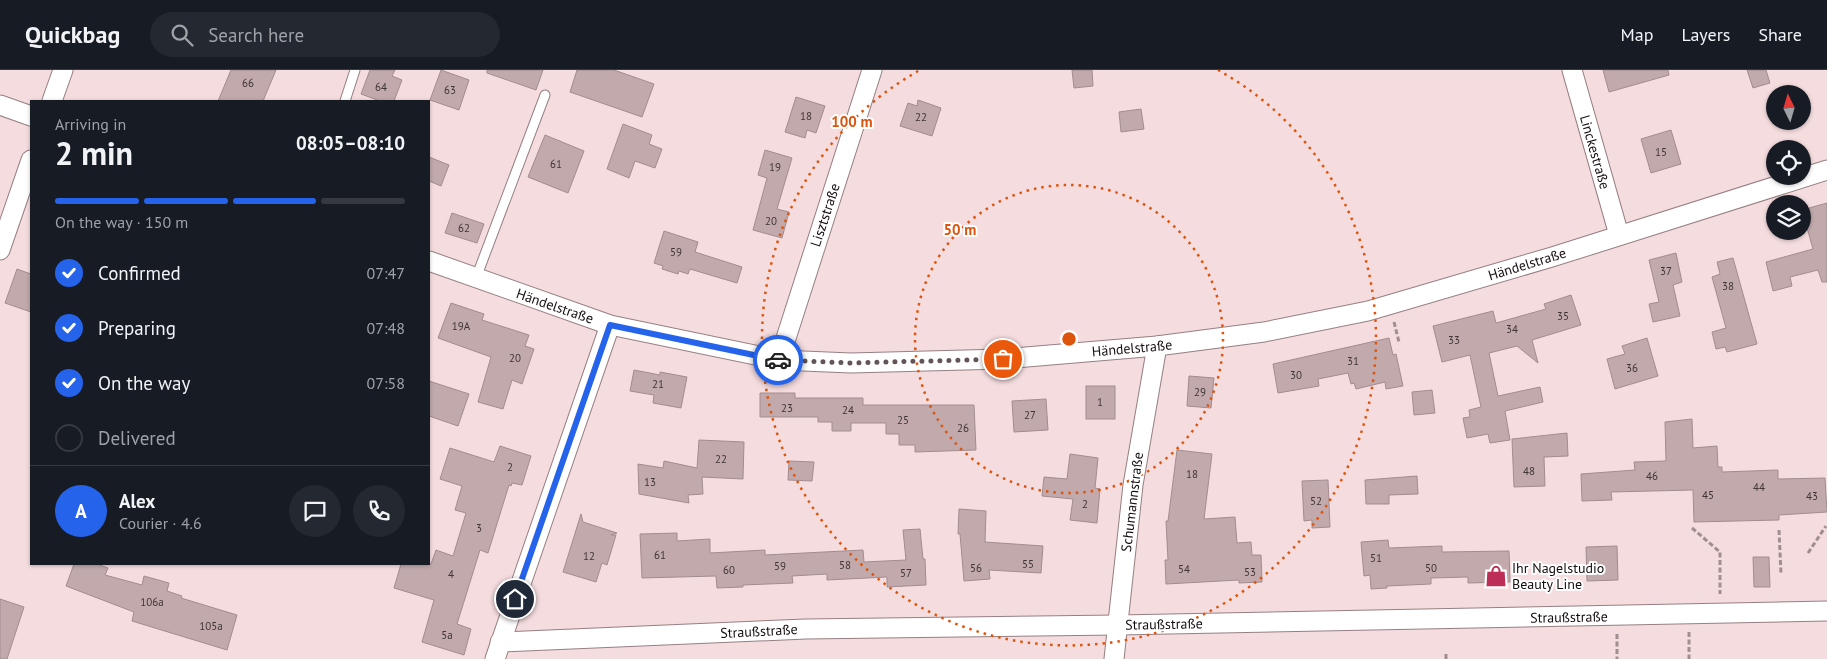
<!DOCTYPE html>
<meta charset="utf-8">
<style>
body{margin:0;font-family:"PT Sans",sans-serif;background:#242831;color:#f1f3f6;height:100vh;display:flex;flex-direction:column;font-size:19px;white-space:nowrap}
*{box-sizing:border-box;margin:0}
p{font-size:16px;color:#9ea1a6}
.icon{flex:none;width:28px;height:28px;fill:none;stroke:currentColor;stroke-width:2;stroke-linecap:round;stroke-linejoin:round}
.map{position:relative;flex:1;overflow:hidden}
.drawer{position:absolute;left:30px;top:30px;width:400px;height:465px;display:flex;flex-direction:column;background:#171b24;border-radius:0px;box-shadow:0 1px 4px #0004}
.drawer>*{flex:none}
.needle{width:32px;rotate:355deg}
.tools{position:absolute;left:1766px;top:15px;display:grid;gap:10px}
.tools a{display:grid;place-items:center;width:45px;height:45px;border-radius:50%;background:#171b24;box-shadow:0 1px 4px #0004;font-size:25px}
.pin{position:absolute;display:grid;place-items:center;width:42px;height:42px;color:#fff;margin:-21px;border:2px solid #fff;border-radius:50%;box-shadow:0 1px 5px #0007}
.courier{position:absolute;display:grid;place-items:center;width:50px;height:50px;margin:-25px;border:4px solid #2563eb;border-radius:50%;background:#fff;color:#222;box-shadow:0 1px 6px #0007}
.head em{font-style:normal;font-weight:700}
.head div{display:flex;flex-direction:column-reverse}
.head{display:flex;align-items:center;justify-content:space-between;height:85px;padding:0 25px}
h1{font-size:32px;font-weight:700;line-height:38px}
.bar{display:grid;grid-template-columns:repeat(4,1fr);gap:8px 5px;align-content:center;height:60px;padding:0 25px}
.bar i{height:6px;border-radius:4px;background:#363941}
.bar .current{background:#2563eb}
.bar p{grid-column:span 4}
.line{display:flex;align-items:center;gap:12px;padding:0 25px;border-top:1px solid #363941}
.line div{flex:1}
.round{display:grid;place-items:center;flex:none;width:52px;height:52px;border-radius:26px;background:#242831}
ol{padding:0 25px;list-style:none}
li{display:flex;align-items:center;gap:15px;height:55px}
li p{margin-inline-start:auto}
li .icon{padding:5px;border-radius:50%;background:#2563eb;color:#fff;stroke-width:4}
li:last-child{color:#9ea1a6}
li i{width:28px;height:28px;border:2px solid #363941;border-radius:50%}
header{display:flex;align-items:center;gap:30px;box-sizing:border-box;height:70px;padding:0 25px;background:#171b24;border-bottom:1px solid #363941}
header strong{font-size:24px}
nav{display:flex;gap:28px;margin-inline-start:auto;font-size:18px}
.search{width:350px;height:45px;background:#242831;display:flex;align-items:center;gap:12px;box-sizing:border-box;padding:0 18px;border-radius:28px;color:#9ea1a6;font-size:19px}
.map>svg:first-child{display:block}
.building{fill:#c1a9ac;stroke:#a38c8f}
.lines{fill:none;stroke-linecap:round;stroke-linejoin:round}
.lane-casing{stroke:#967f82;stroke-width:11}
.street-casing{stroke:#967f82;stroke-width:21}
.path{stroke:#a18e90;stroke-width:3;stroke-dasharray:5 2.5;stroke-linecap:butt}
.lane{stroke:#fff;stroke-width:9}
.street{stroke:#fff;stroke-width:19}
.done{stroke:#635557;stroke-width:5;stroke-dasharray:0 9}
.route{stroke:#2563eb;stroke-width:6}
.ring{fill:none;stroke:#dd550c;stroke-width:2.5;stroke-dasharray:2.5 5}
.labels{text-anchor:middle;stroke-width:4;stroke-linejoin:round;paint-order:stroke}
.number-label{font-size:11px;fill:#403436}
.street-label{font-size:14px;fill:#150d0e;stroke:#fff}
.poi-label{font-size:14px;fill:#150d0e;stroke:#fff;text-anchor:start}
.centre{fill:#dd550c;stroke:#fff;stroke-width:2.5}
.ring-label{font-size:15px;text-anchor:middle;font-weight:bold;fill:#dd550c;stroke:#fff;stroke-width:4;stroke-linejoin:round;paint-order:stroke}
</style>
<header>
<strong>Quickbag</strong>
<div class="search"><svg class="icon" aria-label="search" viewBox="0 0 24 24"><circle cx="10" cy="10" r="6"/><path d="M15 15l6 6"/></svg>Search here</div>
<nav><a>Map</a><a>Layers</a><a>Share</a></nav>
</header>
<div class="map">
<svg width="1827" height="589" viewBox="0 0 1827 589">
<rect width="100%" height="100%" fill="#f5dcdf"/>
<g class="building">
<polygon points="231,0 276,0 263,31 218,31"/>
<polygon points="370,0 395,0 392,6 402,10 394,31 380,31 361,24"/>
<polygon points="441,0 469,10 459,40 430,30"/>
<polygon points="487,0 543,0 536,20 487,3"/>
<polygon points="577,0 614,0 654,14 642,47 570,22"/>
<polygon points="1072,0 1092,0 1093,16 1074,18"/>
<polygon points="1603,0 1668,0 1669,5 1609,22"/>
<polygon points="1747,0 1766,0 1770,13 1753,18"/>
<polygon points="796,27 825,36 816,63 807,60 805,68 785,62"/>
<polygon points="918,30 941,38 932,66 900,56 908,33 917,36"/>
<polygon points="1141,39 1144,59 1121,62 1119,42"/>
<polygon points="623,54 652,65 649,74 662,79 655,98 635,91 629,108 607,99"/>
<polygon points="1671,60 1681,94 1651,103 1641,69"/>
<polygon points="545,65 584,81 568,123 528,107"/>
<polygon points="765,80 792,88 777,139 789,142 782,168 753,160 767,108 758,105"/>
<polygon points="429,87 449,95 441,116 429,111"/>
<polygon points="1827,133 1827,212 1822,212 1818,200 1790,207 1792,216 1773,221 1766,192 1813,179 1802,140"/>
<polygon points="452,143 484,154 477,173 445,163"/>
<polygon points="664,161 698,172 695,182 742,197 737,213 690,199 688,204 679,201 678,204 662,199 663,196 654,193"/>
<polygon points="1676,183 1682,212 1673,215 1680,246 1653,252 1649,234 1659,232 1649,190"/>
<polygon points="1733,188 1757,274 1727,282 1725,277 1716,279 1712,262 1726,258 1712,207 1720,204 1717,192"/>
<polygon points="17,199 31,204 31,242 5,233"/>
<polygon points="1571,225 1581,255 1532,270 1538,293 1517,276 1489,283 1498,326 1540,317 1543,332 1505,341 1510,370 1490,373 1488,364 1467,368 1463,348 1470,347 1469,340 1481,337 1470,285 1442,292 1433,256 1493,241 1496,253 1546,239 1544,234"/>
<polygon points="451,233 484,244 482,250 529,265 525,276 534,279 522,314 512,310 503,339 478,332 491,287 438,268"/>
<polygon points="1389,268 1393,285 1396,284 1403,316 1386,319 1385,312 1356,319 1354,313 1351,314 1348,303 1318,309 1319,316 1278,323 1273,294"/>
<polygon points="1647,268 1658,306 1615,319 1607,289 1625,284 1622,276"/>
<polygon points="634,300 660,305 660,302 687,307 681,338 653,333 654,325 630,321"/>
<polygon points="1189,306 1214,308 1211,338 1187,336"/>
<polygon points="429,311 469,324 458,356 429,346"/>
<rect x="1086" y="316" width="29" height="33"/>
<polygon points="1432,320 1435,343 1414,345 1412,322"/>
<polygon points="760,323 795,323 795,328 863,328 863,335 974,335 976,380 915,382 915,375 899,375 899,364 886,364 886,353 851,353 851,361 832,361 832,352 818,352 818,347 760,347"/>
<polygon points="1046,329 1048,360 1014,362 1012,331"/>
<polygon points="1692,349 1693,378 1717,376 1718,397 1722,397 1722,402 1778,400 1778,409 1825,408 1827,442 1779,445 1779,450 1694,452 1693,420 1611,422 1612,430 1582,431 1581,404 1635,400 1634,392 1666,391 1665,352"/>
<polygon points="1567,363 1568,386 1544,387 1545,416 1514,417 1512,369"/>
<polygon points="699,370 744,372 743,409 702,407 703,424 688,425 689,433 639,424 638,394 663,398 664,391 697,398"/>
<polygon points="500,376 531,386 522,415 512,413 511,416 509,415 488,483 480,480 457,554 471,559 464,585 422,572 434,530 394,518 401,494 431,494 436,480 453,486 466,443 455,440 462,416 440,409 450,378 494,392"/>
<polygon points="1177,380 1212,384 1204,449 1235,447 1237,473 1251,472 1252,485 1261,485 1262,512 1239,513 1239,510 1166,514 1165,490 1168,490 1166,451 1168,451"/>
<polygon points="1070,384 1098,388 1095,418 1100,419 1097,453 1070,450 1073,429 1042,426 1044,407 1067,409"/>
<polygon points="789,391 814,392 812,411 788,410"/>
<polygon points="1417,406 1418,424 1389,425 1389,434 1366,434 1365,410"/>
<polygon points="1328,410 1330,457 1312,458 1312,450 1304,451 1302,411"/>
<polygon points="959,439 986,441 985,472 1043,476 1041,503 989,500 990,509 964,511 960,464 958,464"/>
<polygon points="581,444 583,452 617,463 611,465 616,465 607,495 602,493 596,512 563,502"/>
<polygon points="920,459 923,489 925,489 926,515 887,517 887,507 827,510 827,504 792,506 793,513 743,515 743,517 717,518 716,506 642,508 640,464 677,463 677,471 710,469 710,483 765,480 765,485 863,480 864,492 906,490 903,460"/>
<polygon points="1388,470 1389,478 1442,476 1442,482 1509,481 1510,512 1468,513 1468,507 1431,508 1431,514 1387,516 1387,518 1371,519 1370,505 1364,506 1361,472"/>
<polygon points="1617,476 1618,510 1587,511 1586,477"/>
<polygon points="1753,487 1769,487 1770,517 1754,517"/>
<polygon points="74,494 97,494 108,498 105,505 142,515 144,506 169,513 167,521 182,526 181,528 237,545 227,580 132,551 134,542 66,516"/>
<polygon points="0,529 24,537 7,589 0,589"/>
</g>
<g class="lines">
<g class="lane-casing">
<g id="lane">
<polyline points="345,31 355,0"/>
<polyline points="476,208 545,25"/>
</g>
</g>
<g class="street-casing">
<g id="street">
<polyline points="1572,0 1619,165"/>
<polyline points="52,31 63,0"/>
<polyline points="0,35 31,46"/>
<polyline points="0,180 31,90"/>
<polyline points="429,191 610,255 779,290 851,293 1003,289 1157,276 1264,262 1368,241 1552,187 1827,100"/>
<polyline points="779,290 872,0"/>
<polyline points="500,572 806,559 1118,555 1827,541"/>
<polyline points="495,589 610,255"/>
<polyline points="1114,589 1133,415 1157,276"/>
</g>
</g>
<g class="path">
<polyline points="1394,252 1399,272"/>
<polyline points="1692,458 1720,482 1720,524"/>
<polyline points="1779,460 1781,504"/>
<polyline points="1808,483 1826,456"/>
<polyline points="1689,562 1689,589"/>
<polyline points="1617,564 1617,589"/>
<polyline points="1446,584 1446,589"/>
</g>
<use href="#lane" class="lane"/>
<use href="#street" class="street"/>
</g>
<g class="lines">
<polyline class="done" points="778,290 851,293 1003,289"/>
<polyline class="route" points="515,529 610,255 778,290"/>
</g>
<g class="ring">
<circle cx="1069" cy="269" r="154"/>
<path d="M1218 0A307 307 0 1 1 920 0"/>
</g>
<defs>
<g id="shop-bare" transform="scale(1.725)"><path d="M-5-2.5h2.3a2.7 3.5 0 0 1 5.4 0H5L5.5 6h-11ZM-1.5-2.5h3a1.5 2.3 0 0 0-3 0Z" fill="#bd2e56" stroke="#fff" stroke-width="2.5" paint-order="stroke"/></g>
</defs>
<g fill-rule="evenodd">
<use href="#shop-bare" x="1496" y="506"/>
</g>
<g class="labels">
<g class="number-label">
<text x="248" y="17">66</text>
<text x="381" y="21">64</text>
<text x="450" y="24">63</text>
<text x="806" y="50">18</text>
<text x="921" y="51">22</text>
<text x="1661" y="86">15</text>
<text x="556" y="98">61</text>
<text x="775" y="101">19</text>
<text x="771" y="155">20</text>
<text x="464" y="162">62</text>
<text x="676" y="186">59</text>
<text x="1666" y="205">37</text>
<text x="1728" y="220">38</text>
<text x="1563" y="250">35</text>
<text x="461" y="260">19A</text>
<text x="1512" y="263">34</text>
<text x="1454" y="274">33</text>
<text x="515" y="292">20</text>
<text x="1353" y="295">31</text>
<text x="1632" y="302">36</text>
<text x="1296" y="309">30</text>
<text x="658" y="318">21</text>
<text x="1200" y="326">29</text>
<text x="1100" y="336">1</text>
<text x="787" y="342">23</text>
<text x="848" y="344">24</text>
<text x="1030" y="349">27</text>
<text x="903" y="354">25</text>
<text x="963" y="362">26</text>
<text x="721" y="393">22</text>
<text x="510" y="401">2</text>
<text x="1529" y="405">48</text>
<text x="1192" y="408">18</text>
<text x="1652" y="410">46</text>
<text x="650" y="416">13</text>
<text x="1759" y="421">44</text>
<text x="1708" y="429">45</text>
<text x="1812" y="430">43</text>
<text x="1316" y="435">52</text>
<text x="1085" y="438">2</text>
<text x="479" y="462">3</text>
<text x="660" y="489">61</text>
<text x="589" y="490">12</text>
<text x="1376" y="492">51</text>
<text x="1028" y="498">55</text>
<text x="845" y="499">58</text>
<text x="780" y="500">59</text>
<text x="976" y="502">56</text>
<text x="1431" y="502">50</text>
<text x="1184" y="503">54</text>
<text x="729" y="504">60</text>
<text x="1250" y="506">53</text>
<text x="906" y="507">57</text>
<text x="451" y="508">4</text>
<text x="152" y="536">106a</text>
<text x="211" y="560">105a</text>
<text x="447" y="569">5a</text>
</g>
<g class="street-label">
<text transform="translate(1595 82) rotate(74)" y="5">Linckestraße</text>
<text transform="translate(825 145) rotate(-72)" y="5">Lisztstraße</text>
<text transform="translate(1527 194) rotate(-17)" y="5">Händelstraße</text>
<text transform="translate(555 236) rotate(19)" y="5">Händelstraße</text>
<text transform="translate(1132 278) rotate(-5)" y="5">Händelstraße</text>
<text transform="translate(1132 432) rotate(-83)" y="5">Schumannstraße</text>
<text transform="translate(1569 547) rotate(-1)" y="5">Straußstraße</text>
<text transform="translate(1164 554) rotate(-1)" y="5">Straußstraße</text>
<text transform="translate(759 561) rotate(-3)" y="5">Straußstraße</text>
</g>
<g class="poi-label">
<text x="1512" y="503">Ihr Nagelstudio<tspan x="1512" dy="16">Beauty Line</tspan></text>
</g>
</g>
<circle cx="1069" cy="269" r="8" class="centre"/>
<g class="ring-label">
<text x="852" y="57">100 m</text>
<text x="960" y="165">50 m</text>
</g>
</svg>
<div class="tools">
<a><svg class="needle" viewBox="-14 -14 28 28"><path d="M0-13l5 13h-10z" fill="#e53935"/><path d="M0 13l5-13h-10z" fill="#9ea1a6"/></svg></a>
<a><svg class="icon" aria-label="locate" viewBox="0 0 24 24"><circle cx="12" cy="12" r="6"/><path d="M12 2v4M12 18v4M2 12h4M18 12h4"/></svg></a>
<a><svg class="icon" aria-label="layers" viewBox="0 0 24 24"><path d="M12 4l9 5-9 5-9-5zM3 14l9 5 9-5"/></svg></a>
</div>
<div class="pin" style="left:1003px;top:289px;background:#ea580c"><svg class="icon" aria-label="bag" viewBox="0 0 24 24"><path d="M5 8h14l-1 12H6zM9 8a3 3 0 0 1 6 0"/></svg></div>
<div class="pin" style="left:515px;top:529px;background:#1f2937"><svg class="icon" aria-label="home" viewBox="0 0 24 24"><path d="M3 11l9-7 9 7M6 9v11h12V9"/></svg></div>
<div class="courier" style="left:778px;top:290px"><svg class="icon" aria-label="car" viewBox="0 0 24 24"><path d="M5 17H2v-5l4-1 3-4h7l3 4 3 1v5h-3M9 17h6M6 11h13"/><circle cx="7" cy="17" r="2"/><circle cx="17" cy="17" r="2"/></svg></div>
<section class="drawer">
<div class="head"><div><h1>2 min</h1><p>Arriving in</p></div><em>08:05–08:10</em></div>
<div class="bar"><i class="current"></i><i class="current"></i><i class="current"></i><i></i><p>On the way · 150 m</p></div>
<ol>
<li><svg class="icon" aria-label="check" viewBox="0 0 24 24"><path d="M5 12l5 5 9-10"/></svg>Confirmed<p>07:47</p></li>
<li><svg class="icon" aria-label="check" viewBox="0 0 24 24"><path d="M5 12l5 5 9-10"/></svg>Preparing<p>07:48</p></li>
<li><svg class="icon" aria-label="check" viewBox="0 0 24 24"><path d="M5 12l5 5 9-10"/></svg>On the way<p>07:58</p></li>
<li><i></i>Delivered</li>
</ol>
<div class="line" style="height:90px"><b class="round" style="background:#2563eb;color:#fff">A</b><div><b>Alex</b><p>Courier · 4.6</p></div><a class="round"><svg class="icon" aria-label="chat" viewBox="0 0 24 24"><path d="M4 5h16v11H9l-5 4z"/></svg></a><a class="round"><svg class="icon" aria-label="phone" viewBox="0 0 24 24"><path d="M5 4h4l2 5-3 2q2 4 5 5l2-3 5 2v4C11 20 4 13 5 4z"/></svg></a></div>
</section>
</div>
